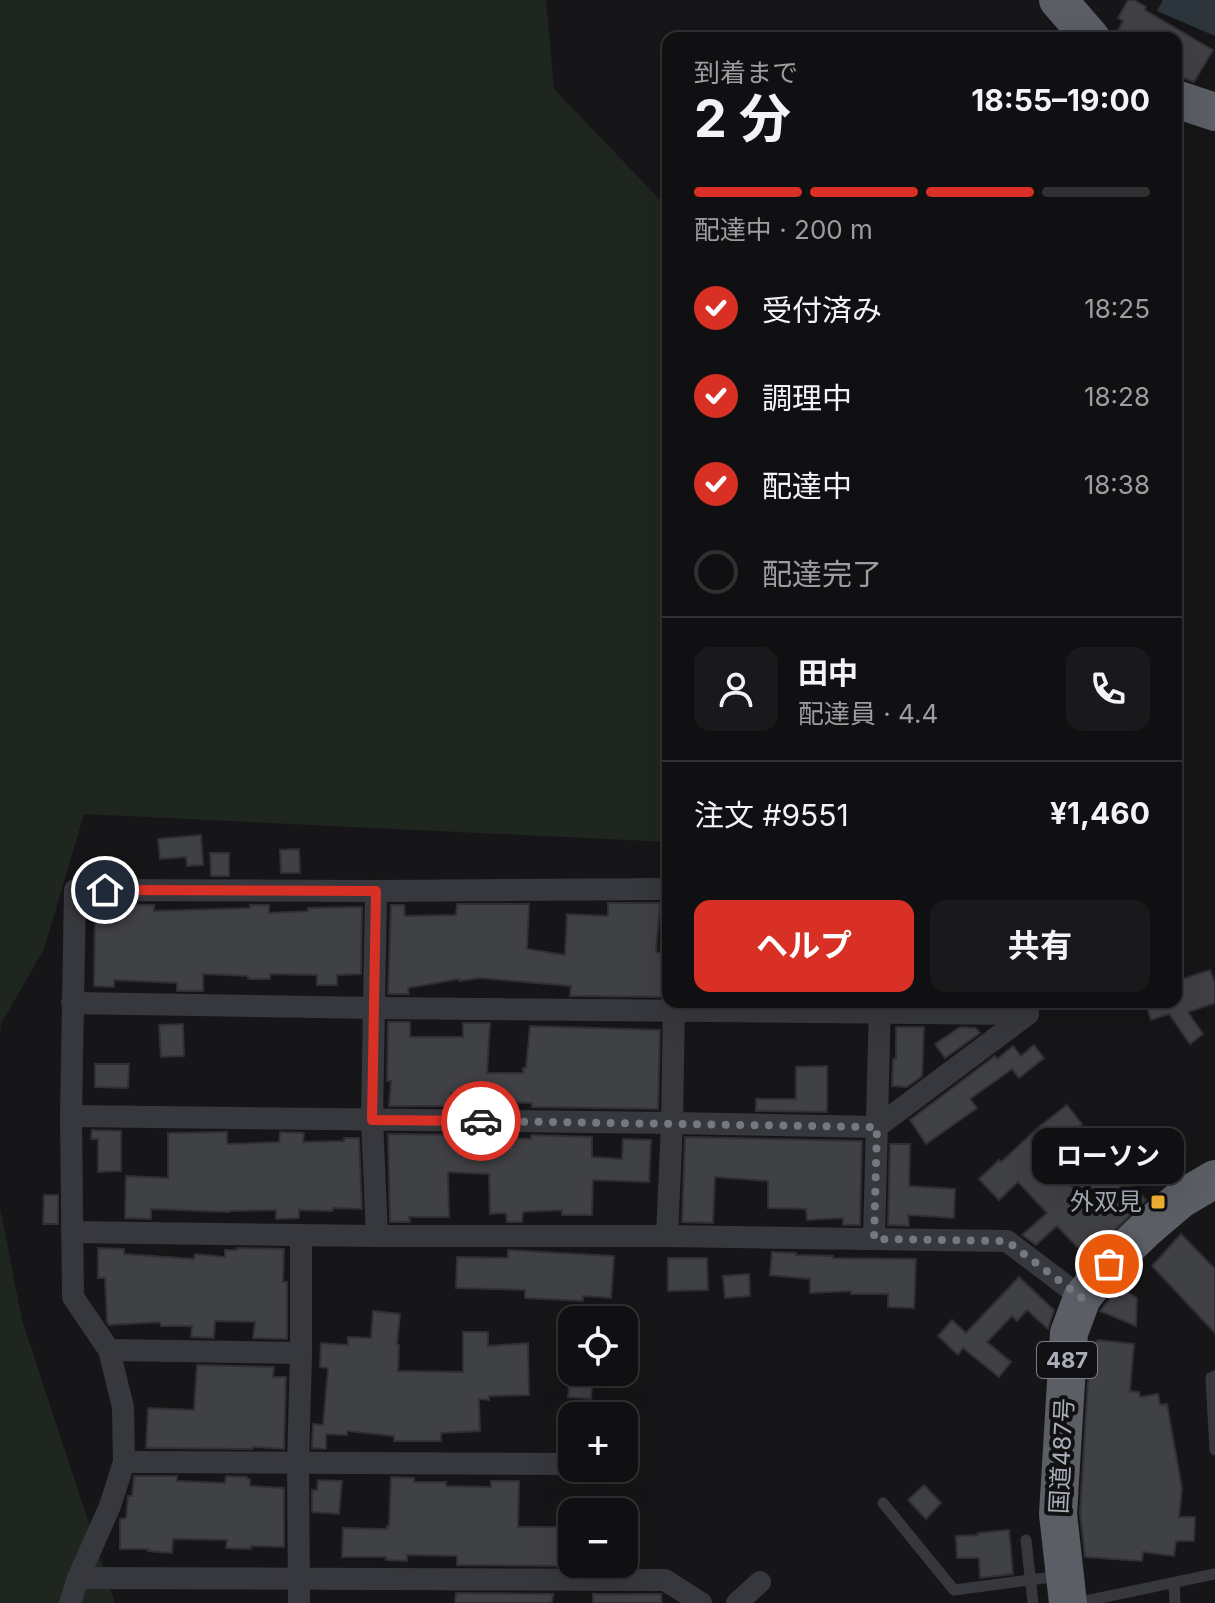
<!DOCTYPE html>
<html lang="ja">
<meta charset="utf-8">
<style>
body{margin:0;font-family:Inter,"Noto Sans JP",sans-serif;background:#19191b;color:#f1f3f6;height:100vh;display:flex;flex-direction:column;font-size:30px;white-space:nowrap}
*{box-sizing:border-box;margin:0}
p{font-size:26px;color:#9c9d9f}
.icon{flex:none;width:44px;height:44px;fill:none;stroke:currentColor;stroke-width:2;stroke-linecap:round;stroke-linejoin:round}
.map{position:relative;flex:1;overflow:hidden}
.sheet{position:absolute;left:662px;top:32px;width:520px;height:976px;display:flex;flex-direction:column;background:#101012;border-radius:16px;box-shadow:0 8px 32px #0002,0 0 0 2px #303032}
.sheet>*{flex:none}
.buttons{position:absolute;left:558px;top:1306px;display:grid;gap:16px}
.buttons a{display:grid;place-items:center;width:80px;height:80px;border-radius:16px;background:#101012;box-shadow:0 8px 32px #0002,0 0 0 2px #303032;font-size:40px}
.pin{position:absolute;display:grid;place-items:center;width:68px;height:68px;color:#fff;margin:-34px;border:4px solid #fff;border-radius:50%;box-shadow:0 2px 8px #0007}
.courier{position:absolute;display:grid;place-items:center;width:80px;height:80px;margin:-40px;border:6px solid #d93025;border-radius:50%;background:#fff;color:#222;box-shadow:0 2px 10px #0007}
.bubble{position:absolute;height:56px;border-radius:16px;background:#101012;box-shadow:0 8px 32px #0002,0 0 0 2px #303032;font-size:26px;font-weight:700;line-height:56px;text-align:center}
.summary em{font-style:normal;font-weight:700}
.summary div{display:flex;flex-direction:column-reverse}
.summary{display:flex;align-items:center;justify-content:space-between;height:136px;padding:0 32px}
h1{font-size:52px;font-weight:700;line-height:60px}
.bar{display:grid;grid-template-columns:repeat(4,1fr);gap:12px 8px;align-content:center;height:96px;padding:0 32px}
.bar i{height:10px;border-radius:6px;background:#303032}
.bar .selected{background:#d93025}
.bar p{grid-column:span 4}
.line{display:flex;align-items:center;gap:20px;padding:0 32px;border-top:2px solid #303032}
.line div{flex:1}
.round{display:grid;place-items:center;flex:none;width:84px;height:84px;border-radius:16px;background:#19191b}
ol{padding:0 32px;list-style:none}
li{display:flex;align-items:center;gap:24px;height:88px}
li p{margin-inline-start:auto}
li .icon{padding:8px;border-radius:50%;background:#d93025;color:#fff;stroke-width:4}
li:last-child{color:#9c9d9f}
li i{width:44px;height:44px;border:4px solid #303032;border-radius:50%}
.cta{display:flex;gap:16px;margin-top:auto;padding:16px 32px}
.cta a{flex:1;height:92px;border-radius:16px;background:#d93025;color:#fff;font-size:32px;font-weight:700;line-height:92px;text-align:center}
.cta a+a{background:#19191b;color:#f1f3f6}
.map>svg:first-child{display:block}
.green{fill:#1e261f}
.water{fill:#2c353c}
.building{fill:#404145;stroke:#303034;stroke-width:2}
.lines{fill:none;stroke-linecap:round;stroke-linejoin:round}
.service{stroke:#37383d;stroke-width:11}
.minor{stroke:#37383d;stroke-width:22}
.trunk{stroke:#5b5e65;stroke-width:38}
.done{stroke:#757880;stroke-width:8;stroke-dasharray:0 14.4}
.route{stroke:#d93025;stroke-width:10}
.poi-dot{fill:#f2b134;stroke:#111113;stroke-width:3}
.labels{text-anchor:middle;stroke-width:8;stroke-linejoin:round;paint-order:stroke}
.shield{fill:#111113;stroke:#7b7e86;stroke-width:2}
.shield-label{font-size:22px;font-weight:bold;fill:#a8adb8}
.poi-label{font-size:24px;fill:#a8adb8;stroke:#111113;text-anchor:end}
.street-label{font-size:24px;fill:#a8adb8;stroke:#111113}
</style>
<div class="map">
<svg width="1215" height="1603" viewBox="0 0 1215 1603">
<rect width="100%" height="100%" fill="#161618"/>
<g class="green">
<polygon points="0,0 546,0 554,89 668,208 668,842 84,814 44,949 1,1024 0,1033"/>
<polygon points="0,1207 22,1320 115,1603 0,1603"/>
</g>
<polygon class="water" points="1163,0 1215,0 1215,36 1157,11"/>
<g class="building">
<polygon points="1128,0 1134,0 1146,7 1145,10 1213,50 1194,82 1176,75 1176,38 1114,38 1123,21 1118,18"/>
<polygon points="201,835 203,865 187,866 186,857 160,859 158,839"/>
<polygon points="299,849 300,873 281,873 280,850"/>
<polygon points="210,853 229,853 229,876 211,876"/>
<polygon points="608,903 660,903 656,952 661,953 661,997 570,996 571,986 480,978 459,981 459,979 408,988 409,994 388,994 391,905 404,905 405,916 456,915 457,904 529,904 527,949 565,955 567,914 608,916"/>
<polygon points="95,904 154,905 154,911 250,908 250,905 269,905 269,913 308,911 308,908 362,907 361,974 337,975 337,985 317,985 317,975 270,974 270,979 248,979 248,976 203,974 203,991 177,991 177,983 114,980 114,987 94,986"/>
<polygon points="1210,970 1215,983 1215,1003 1188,1012 1203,1034 1190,1044 1169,1014 1151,1020 1145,1002 1176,1002 1176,981"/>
<polygon points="388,1022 410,1022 410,1037 463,1037 463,1023 490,1023 487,1073 523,1073 523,1068 526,1068 530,1026 660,1030 658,1109 532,1107 532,1103 490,1102 491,1091 451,1093 452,1106 389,1106 391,1081 387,1081"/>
<polygon points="183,1024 184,1056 161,1057 159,1025"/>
<polygon points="896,1027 924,1027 922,1076 907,1087 892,1086 893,1059 896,1059"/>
<polygon points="960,1027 976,1028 980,1033 945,1058 935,1044"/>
<polygon points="1034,1045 1044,1058 1019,1078 1012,1069 970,1099 977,1108 926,1144 910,1120 995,1056 997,1059 1013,1046 1021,1056"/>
<polygon points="95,1064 129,1064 128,1088 95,1087"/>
<polygon points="827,1066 827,1112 756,1111 756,1099 796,1099 796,1067"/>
<polygon points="1067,1105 1082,1124 1042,1156 1073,1188 1105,1157 1146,1200 1087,1257 1057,1226 1036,1245 1022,1235 1047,1213 1018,1182 999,1200 979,1179 999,1160 1001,1162 1040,1126"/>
<polygon points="92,1130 121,1131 121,1171 98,1172 98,1139 91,1139"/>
<polygon points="227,1132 227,1144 279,1142 280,1132 304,1133 303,1142 344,1141 344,1138 359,1138 362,1209 333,1208 332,1211 299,1210 299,1218 276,1219 276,1210 229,1211 229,1212 151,1209 151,1219 125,1218 126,1176 168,1178 168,1133"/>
<polygon points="388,1134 468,1135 467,1144 497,1145 497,1142 515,1143 516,1138 531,1139 531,1135 592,1137 592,1157 622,1159 623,1139 651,1140 649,1182 593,1180 592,1215 562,1215 562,1210 523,1212 522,1222 507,1222 506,1213 490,1214 489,1174 448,1172 449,1217 409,1217 410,1222 390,1222"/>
<polygon points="685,1137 862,1141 860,1225 843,1225 843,1218 807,1220 806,1209 768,1208 768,1181 715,1177 713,1223 682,1222"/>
<polygon points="890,1144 910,1144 909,1186 955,1189 954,1218 908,1215 909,1226 888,1225"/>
<polygon points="44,1195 58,1195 58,1224 43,1224"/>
<polygon points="1181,1234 1215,1269 1215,1333 1152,1266"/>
<polygon points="98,1248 124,1249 124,1254 194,1259 195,1254 225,1257 225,1250 237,1250 237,1248 284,1249 283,1282 287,1282 287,1339 253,1338 255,1322 215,1321 214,1338 191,1337 192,1326 161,1326 160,1322 109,1325 107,1322 105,1278 98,1278"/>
<polygon points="508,1250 614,1256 611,1298 583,1296 583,1301 525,1298 525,1290 456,1288 457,1257 508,1258"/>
<polygon points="772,1252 796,1253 796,1255 833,1256 833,1258 916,1259 914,1308 888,1307 888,1294 851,1294 851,1291 810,1293 810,1279 770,1275"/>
<polygon points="668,1258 707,1258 708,1290 668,1291"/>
<polygon points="749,1274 750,1296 725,1298 723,1276"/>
<polygon points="1019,1277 1054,1310 1048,1329 1027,1310 1017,1321 1012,1316 987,1342 1011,1362 999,1377 963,1348 958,1355 938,1336 952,1320 966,1333"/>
<polygon points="1119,1287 1137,1298 1136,1326 1100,1311"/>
<polygon points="373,1311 400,1314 397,1344 399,1345 398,1371 463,1372 463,1332 488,1332 488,1346 528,1343 529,1395 489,1396 489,1400 479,1399 480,1431 441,1433 441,1441 394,1441 394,1436 347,1431 347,1435 326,1434 326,1449 312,1448 313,1424 323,1425 328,1368 320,1367 321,1343 348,1345 348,1337 371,1338"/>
<polygon points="1098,1340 1134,1344 1130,1391 1139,1392 1140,1397 1158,1394 1160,1405 1167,1404 1182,1489 1179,1517 1195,1517 1194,1541 1176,1541 1174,1556 1143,1552 1142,1561 1085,1557 1080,1513 1090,1345 1092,1346"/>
<polygon points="197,1365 274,1367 273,1377 286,1377 284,1449 253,1447 252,1449 146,1448 148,1408 194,1410"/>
<polygon points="570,1371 593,1373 591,1399 568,1397"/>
<polygon points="134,1476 177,1476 177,1481 225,1483 226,1476 247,1477 247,1479 250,1479 250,1486 284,1488 284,1547 251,1546 251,1549 226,1548 227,1540 173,1539 172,1553 148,1551 148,1549 120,1549 120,1519 126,1518 128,1496 132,1496"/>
<polygon points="391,1477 414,1478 414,1482 446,1482 446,1486 491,1487 491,1481 519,1481 518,1527 559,1527 558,1566 457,1565 457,1556 407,1555 407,1561 386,1560 386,1557 342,1557 343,1528 387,1529 387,1526 389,1526"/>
<polygon points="318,1480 342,1481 339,1514 312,1512 312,1490 317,1490"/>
<polygon points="924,1485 941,1503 926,1519 908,1500"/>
<polygon points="1009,1530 1013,1574 980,1578 979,1558 957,1558 956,1536 978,1535 978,1533"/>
<polygon points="456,1593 553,1594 552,1603 455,1603"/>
<polygon points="593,1594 661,1594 662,1603 593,1603"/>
</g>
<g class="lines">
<g class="service">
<polyline points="1215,1376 1211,1378 1215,1450"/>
<polyline points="883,1503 954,1590 1060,1576"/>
<polyline points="1026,1540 1033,1603"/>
<polyline points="1174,1583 1175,1603"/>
<polyline points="1076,1603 1215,1574"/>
</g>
<g class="minor">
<polyline points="376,891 372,1120 377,1236"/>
<polyline points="72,1003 374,1008 1028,1014"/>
<polyline points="71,1116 672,1123 877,1127 1028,1014"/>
<polyline points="72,1232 377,1236 667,1236 1007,1241 1082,1298"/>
<polyline points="667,1236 672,1123 674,1002"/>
<polyline points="874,1239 880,1002"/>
<polyline points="109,1350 301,1353"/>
<polyline points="124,1462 572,1464"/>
<polyline points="78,1578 665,1580 701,1603"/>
<polyline points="70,1603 78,1578 110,1506 124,1462 123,1407 109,1350 73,1297 71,1116 75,890 376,891 668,889"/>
<polyline points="299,1603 298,1464 301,1353 301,1235"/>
<polyline points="737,1603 760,1582"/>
</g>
<g class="trunk">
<polyline points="1058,0 1091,38"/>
<polyline points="1176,99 1215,112"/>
<polyline points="1068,1603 1058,1514 1069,1333 1082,1298 1109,1264 1148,1227 1181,1199 1215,1179"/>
</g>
</g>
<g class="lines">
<polyline class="done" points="481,1121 877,1127 874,1239 1007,1241 1082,1298 1109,1264"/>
<polyline class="route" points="105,890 376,891 372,1120 481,1121"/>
</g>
<rect class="poi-dot" x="1150" y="1194" width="16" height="16" rx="4"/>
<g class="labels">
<rect class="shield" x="1037" y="1342" width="60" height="36" rx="6"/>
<g class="shield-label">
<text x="1067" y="1368">487</text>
</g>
<g class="poi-label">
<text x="1142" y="1210">外双見</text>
</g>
<g class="street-label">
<text transform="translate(1062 1456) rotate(-87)" y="8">国道487号</text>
</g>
</g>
</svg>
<div class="buttons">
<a><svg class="icon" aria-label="locate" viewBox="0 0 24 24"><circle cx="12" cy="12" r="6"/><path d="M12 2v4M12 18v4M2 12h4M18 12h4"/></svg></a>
<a>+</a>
<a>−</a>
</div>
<div class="pin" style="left:1109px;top:1264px;background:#ea580c"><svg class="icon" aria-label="bag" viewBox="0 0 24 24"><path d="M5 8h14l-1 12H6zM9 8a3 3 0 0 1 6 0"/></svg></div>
<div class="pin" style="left:105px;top:890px;background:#1f2937"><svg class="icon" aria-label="home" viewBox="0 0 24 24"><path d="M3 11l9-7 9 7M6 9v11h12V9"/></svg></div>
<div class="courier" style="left:481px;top:1121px"><svg class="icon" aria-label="car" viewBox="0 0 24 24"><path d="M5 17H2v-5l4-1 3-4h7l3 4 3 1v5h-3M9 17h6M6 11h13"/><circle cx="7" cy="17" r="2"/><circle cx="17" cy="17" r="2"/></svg></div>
<div class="bubble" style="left:1032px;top:1128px;width:152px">ローソン</div>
<section class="sheet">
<div class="summary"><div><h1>2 分</h1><p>到着まで</p></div><em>18:55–19:00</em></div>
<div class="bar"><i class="selected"></i><i class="selected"></i><i class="selected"></i><i></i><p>配達中 · 200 m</p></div>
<ol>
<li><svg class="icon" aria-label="check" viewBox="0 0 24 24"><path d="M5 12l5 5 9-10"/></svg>受付済み<p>18:25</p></li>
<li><svg class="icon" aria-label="check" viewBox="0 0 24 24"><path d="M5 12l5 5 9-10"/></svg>調理中<p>18:28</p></li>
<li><svg class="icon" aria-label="check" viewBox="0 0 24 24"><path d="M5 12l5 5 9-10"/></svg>配達中<p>18:38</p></li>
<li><i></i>配達完了</li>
</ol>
<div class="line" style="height:144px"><a class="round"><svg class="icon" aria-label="person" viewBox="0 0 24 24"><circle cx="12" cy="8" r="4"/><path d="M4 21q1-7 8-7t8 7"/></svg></a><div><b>田中</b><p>配達員 · 4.4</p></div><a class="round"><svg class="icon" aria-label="phone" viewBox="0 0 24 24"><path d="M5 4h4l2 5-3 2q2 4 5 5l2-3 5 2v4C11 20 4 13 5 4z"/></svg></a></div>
<div class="line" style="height:104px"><div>注文 #9551</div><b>¥1,460</b></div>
<div class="cta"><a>ヘルプ</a><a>共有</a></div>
</section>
</div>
